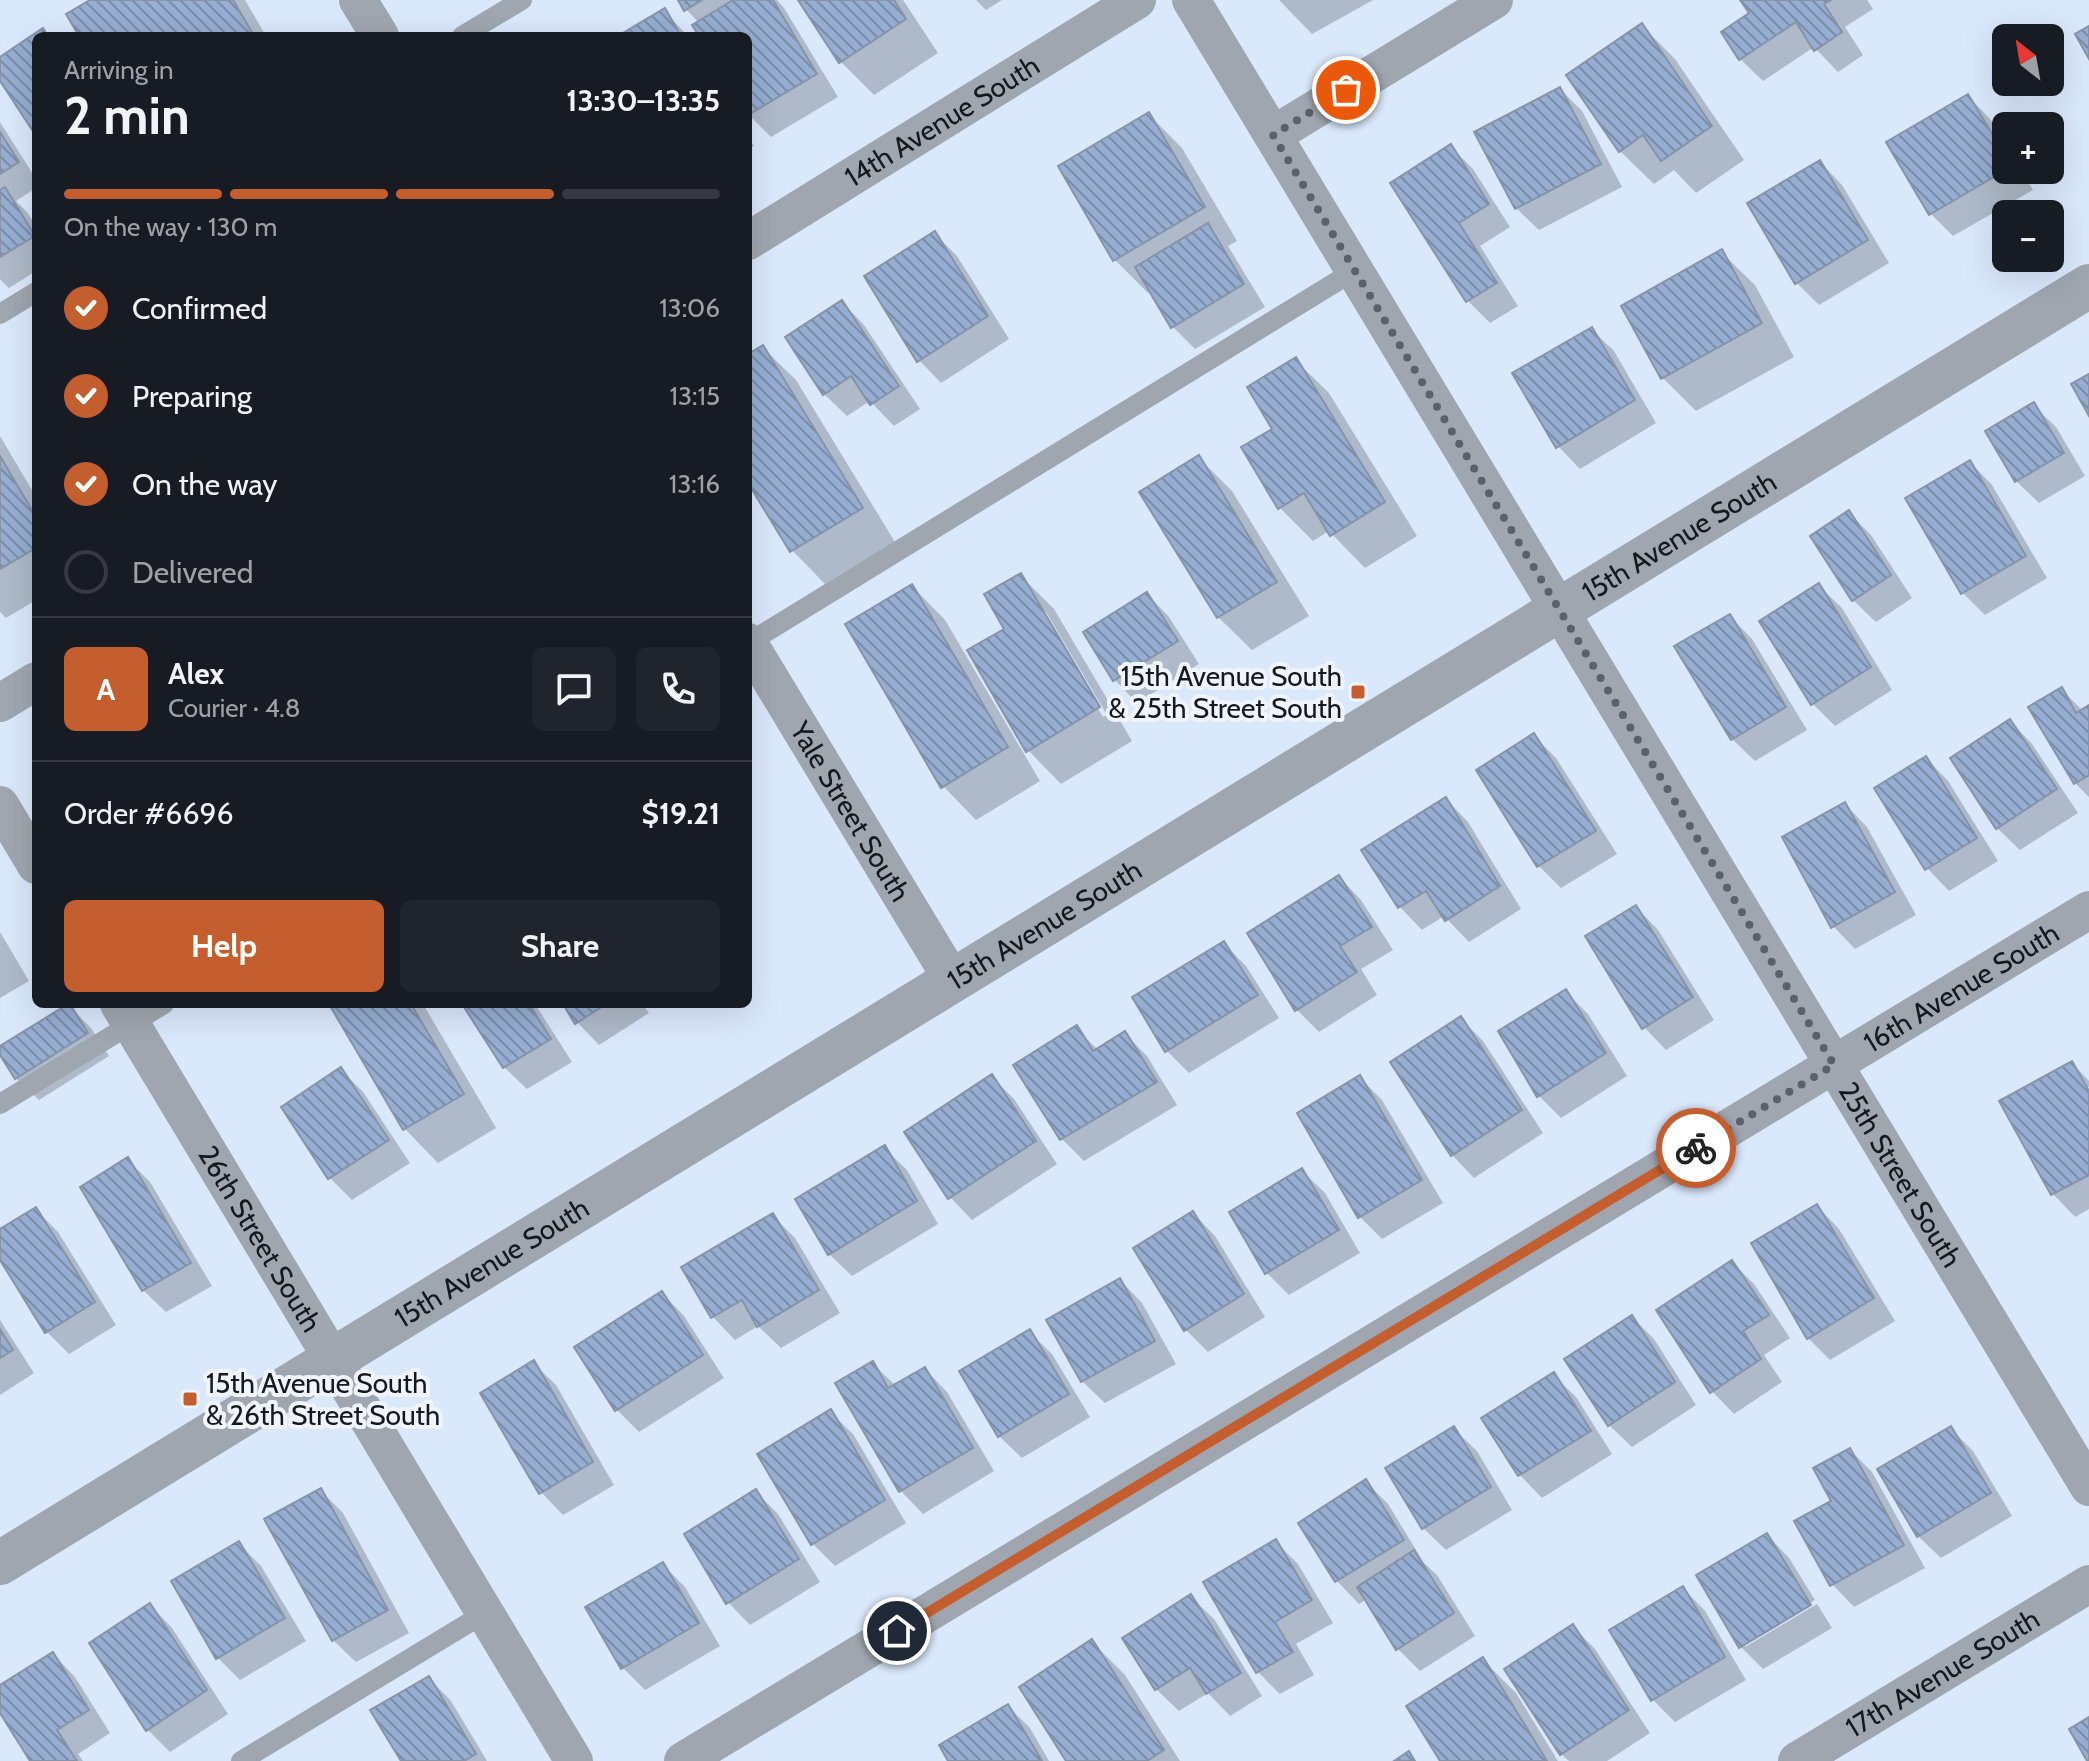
<!DOCTYPE html>
<meta charset="utf-8">
<style>
body{margin:0;font-family:Cabin,sans-serif;background:#20242c;color:#f1f3f6;height:100vh;display:flex;flex-direction:column;font-size:30px;white-space:nowrap}
*{box-sizing:border-box;margin:0}
p{font-size:26px;color:#9ea1a6}
.icon{flex:none;width:44px;height:44px;fill:none;stroke:currentColor;stroke-width:2;stroke-linecap:round;stroke-linejoin:round}
.map{position:relative;flex:1;overflow:hidden}
.side{position:absolute;left:32px;top:32px;width:720px;height:976px;display:flex;flex-direction:column;background:#171b24;border-radius:12px;box-shadow:0 8px 32px #0002}
.side>*{flex:none}
.needle{width:52px;rotate:329deg}
.controls{position:absolute;left:1992px;top:24px;display:grid;gap:16px}
.controls a{display:grid;place-items:center;width:72px;height:72px;border-radius:12px;background:#171b24;box-shadow:0 8px 32px #0002;font-size:40px}
.pin{position:absolute;display:grid;place-items:center;width:68px;height:68px;color:#fff;margin:-34px;border:4px solid #fff;border-radius:50%;box-shadow:0 2px 8px #0007}
.courier{position:absolute;display:grid;place-items:center;width:80px;height:80px;margin:-40px;border:6px solid #c45e2e;border-radius:50%;background:#fff;color:#222;box-shadow:0 2px 10px #0007}
.headline em{font-style:normal;font-weight:700}
.headline div{display:flex;flex-direction:column-reverse}
.headline{display:flex;align-items:center;justify-content:space-between;height:136px;padding:0 32px}
h1{font-size:52px;font-weight:700;line-height:60px}
.bar{display:grid;grid-template-columns:repeat(4,1fr);gap:12px 8px;align-content:center;height:96px;padding:0 32px}
.bar i{height:10px;border-radius:6px;background:#363941}
.bar .active{background:#c45e2e}
.bar p{grid-column:span 4}
.line{display:flex;align-items:center;gap:20px;padding:0 32px;border-top:2px solid #363941}
.line div{flex:1}
.round{display:grid;place-items:center;flex:none;width:84px;height:84px;border-radius:12px;background:#20242c}
ol{padding:0 32px;list-style:none}
li{display:flex;align-items:center;gap:24px;height:88px}
li p{margin-inline-start:auto}
li .icon{padding:8px;border-radius:50%;background:#c45e2e;color:#fff;stroke-width:4}
li:last-child{color:#9ea1a6}
li i{width:44px;height:44px;border:4px solid #363941;border-radius:50%}
.primary-button{display:flex;gap:16px;margin-top:auto;padding:16px 32px}
.primary-button a{flex:1;height:92px;border-radius:12px;background:#c45e2e;color:#fff;font-size:32px;font-weight:700;line-height:92px;text-align:center}
.primary-button a+a{background:#20242c;color:#f1f3f6}
.map>svg:first-child{display:block}
.shadow{fill:#0003;fill-rule:evenodd}
.building{fill:url(#building-back-hatch);stroke:#8794a7;stroke-width:2}
.lines{fill:none;stroke-linecap:round;stroke-linejoin:round}
.service{stroke:#a0a6af;stroke-width:20}
.minor{stroke:#a0a6af;stroke-width:38}
.tertiary{stroke:#a0a6af;stroke-width:44}
.done{stroke:#59616d;stroke-width:8;stroke-dasharray:0 14.4}
.route{stroke:#c45e2e;stroke-width:10}
.poi-dot{fill:#c45e2e;stroke:#eff4fd;stroke-width:3}
.labels{text-anchor:middle;stroke-width:8;stroke-linejoin:round;paint-order:stroke}
.street-label{font-size:28px;fill:#141920;stroke:#eff4fd}
.poi-label{font-size:28px;fill:#141920;stroke:#eff4fd;text-anchor:end}
</style>
<div class="map">
<svg width="2089" height="1761" viewBox="0 0 2089 1761">
<defs>
<pattern id="building-back-hatch" width="6" height="6" patternUnits="userSpaceOnUse" patternTransform="scale(2)"><rect width="6" height="6" fill="#96aed2"/><path d="M-1 5l2 2M0 0l6 6M5-1l2 2" fill="none" stroke="#798daa"/></pattern>
</defs>
<rect width="100%" height="100%" fill="#dae8fc"/>
<g class="shadow">
<polygon points="94,0 245,0 266,36 81,36"/>
<polygon points="680,0 777,0 784,8 838,97 771,137 748,114 748,36 701,36 699,23 686,9"/>
<polygon points="800,0 903,0 938,53 874,95 841,62"/>
<polygon points="976,0 1002,0 986,10"/>
<polygon points="1279,0 1373,0 1312,34"/>
<polygon points="1742,0 1867,0 1873,9 1845,27 1863,55 1838,72 1814,47 1763,81 1740,59 1751,13"/>
<polygon points="664,11 688,36 622,36"/>
<polygon points="1642,26 1675,59 1744,160 1696,193 1674,170 1654,184 1620,151"/>
<polygon points="1560,89 1582,111 1622,187 1539,230 1516,208"/>
<polygon points="1968,96 1990,119 2006,145 2006,170 2021,170 2033,190 1953,236 1931,214 1889,143"/>
<polygon points="1149,115 1182,148 1237,241 1228,246 1265,307 1195,349 1172,326 1152,291 1148,293 1115,260"/>
<polygon points="0,122 36,179 36,188 16,201 27,212 36,226 36,271 9,288 0,279"/>
<polygon points="748,136 754,146 748,150"/>
<polygon points="1451,147 1473,169 1510,227 1480,246 1518,306 1490,323 1468,301 1393,184"/>
<polygon points="1820,162 1842,185 1889,263 1819,305 1796,282"/>
<polygon points="935,234 957,256 1009,339 941,383 919,360"/>
<polygon points="1721,252 1755,285 1794,357 1696,411 1663,378"/>
<polygon points="842,302 864,325 920,409 894,426 870,401 847,416 824,394"/>
<polygon points="1591,329 1614,351 1656,423 1580,469 1558,446"/>
<polygon points="762,347 796,380 895,542 825,584 792,550 748,479 748,356"/>
<polygon points="1295,360 1329,393 1417,536 1365,568 1329,531 1313,541 1280,508 1244,448 1274,430"/>
<polygon points="2033,405 2056,427 2085,476 2039,503 2016,481"/>
<polygon points="0,436 36,497 36,600 6,618 0,612"/>
<polygon points="1198,457 1232,491 1309,616 1252,650 1218,617"/>
<polygon points="1970,462 1992,485 2047,578 1985,615 1962,592"/>
<polygon points="1849,513 1871,535 1912,598 1876,622 1853,600"/>
<path d="M 1021,576 L 1054,609 L 1132,741 L 1061,784 L 1028,750 L 1007,629 ZM 1041,612 L 1046,612 L 1107,715 L 1103,717 Z"/>
<polygon points="912,586 945,620 1040,781 976,820 943,786"/>
<polygon points="1819,586 1842,608 1892,690 1835,726 1812,703"/>
<polygon points="1147,594 1169,617 1199,664 1137,703 1115,680 1086,633"/>
<polygon points="1730,616 1752,639 1807,730 1755,761 1732,739"/>
<polygon points="2061,689 2083,711 2089,708 2089,797 2075,783"/>
<polygon points="2010,721 2032,744 2078,813 2020,850 1997,828"/>
<polygon points="1534,736 1556,758 1617,854 1561,888 1539,866"/>
<polygon points="1926,758 1948,781 1998,861 1949,891 1927,868"/>
<polygon points="1446,799 1468,822 1521,909 1469,942 1444,916 1422,930 1400,907 1364,850"/>
<polygon points="1845,804 1867,827 1916,915 1855,949 1833,926"/>
<polygon points="1339,877 1361,900 1393,950 1361,969 1377,995 1319,1032 1297,1010"/>
<polygon points="1636,907 1658,930 1714,1020 1666,1050 1644,1027"/>
<polygon points="0,932 29,981 0,998"/>
<polygon points="1224,944 1246,966 1279,1018 1189,1073 1167,1051"/>
<polygon points="1566,992 1588,1014 1627,1076 1561,1118 1538,1095"/>
<polygon points="331,1004 423,1004 496,1128 438,1163 405,1129"/>
<polygon points="465,1004 535,1004 572,1062 527,1089 504,1067"/>
<polygon points="565,1004 643,1004 649,1013 599,1045 577,1022"/>
<polygon points="69,1006 91,1028 109,1056 39,1100 16,1078 0,1049"/>
<polygon points="1461,1019 1483,1041 1543,1133 1474,1178 1452,1155"/>
<polygon points="1076,1028 1098,1050 1125,1034 1147,1056 1177,1105 1084,1161 1062,1139 1016,1066"/>
<polygon points="2072,1063 2089,1081 2089,1087 2084,1087 2089,1095 2089,1209 2075,1217 2053,1194 2001,1102"/>
<polygon points="341,1070 363,1092 410,1163 352,1200 330,1178 283,1108"/>
<polygon points="992,1077 1014,1099 1057,1164 972,1220 950,1197"/>
<polygon points="1360,1078 1382,1100 1443,1203 1382,1239 1360,1217 1299,1114"/>
<polygon points="884,1148 907,1170 938,1224 852,1276 829,1254"/>
<polygon points="128,1160 150,1182 212,1286 166,1312 143,1290"/>
<polygon points="1302,1171 1325,1193 1360,1253 1289,1295 1267,1273"/>
<polygon points="1817,1206 1839,1229 1895,1321 1830,1360 1808,1338"/>
<polygon points="35,1209 58,1232 116,1325 69,1354 47,1332 0,1256 0,1231"/>
<polygon points="1193,1213 1215,1236 1265,1317 1208,1352 1186,1330"/>
<polygon points="773,1216 795,1238 840,1313 781,1348 758,1326 735,1340 713,1317 684,1267"/>
<polygon points="1732,1262 1754,1284 1790,1338 1764,1355 1782,1382 1734,1414 1712,1391"/>
<polygon points="1120,1280 1142,1303 1176,1364 1105,1403 1082,1381"/>
<polygon points="662,1293 684,1316 724,1378 639,1432 617,1410 577,1347"/>
<polygon points="1632,1317 1654,1339 1696,1405 1632,1447 1609,1425"/>
<polygon points="0,1320 34,1373 0,1395"/>
<polygon points="1029,1332 1052,1354 1090,1417 1022,1458 999,1436"/>
<polygon points="533,1363 556,1385 614,1485 563,1515 541,1492"/>
<polygon points="872,1363 896,1386 925,1369 947,1392 994,1471 923,1514 901,1491 838,1384"/>
<polygon points="1553,1375 1576,1397 1612,1454 1542,1498 1520,1475 1484,1418"/>
<polygon points="830,1412 853,1434 906,1523 835,1566 812,1543"/>
<polygon points="1950,1428 1973,1451 2012,1516 1941,1558 1918,1536"/>
<polygon points="1454,1429 1477,1451 1512,1510 1446,1550 1423,1528"/>
<polygon points="1850,1450 1872,1472 1925,1568 1854,1607 1832,1584 1834,1501"/>
<polygon points="1366,1482 1388,1504 1424,1563 1437,1575 1475,1636 1420,1671 1397,1648 1367,1599 1359,1604 1337,1581 1301,1524"/>
<polygon points="321,1491 343,1513 409,1633 356,1662 333,1640"/>
<polygon points="756,1492 778,1514 820,1582 750,1625 728,1602"/>
<polygon points="1767,1535 1789,1558 1815,1600 1745,1643 1745,1647 1817,1604 1832,1628 1763,1669 1741,1647 1699,1576"/>
<polygon points="1276,1542 1298,1564 1333,1623 1296,1644 1314,1675 1280,1694 1258,1672 1206,1583"/>
<polygon points="239,1544 261,1566 306,1641 240,1680 218,1658"/>
<polygon points="663,1565 685,1587 720,1646 645,1690 623,1668 588,1608"/>
<polygon points="1683,1588 1705,1611 1746,1680 1675,1722 1653,1700"/>
<polygon points="1191,1597 1214,1619 1262,1696 1230,1716 1208,1693 1179,1711 1156,1689"/>
<polygon points="150,1605 172,1628 228,1714 170,1752 148,1730"/>
<polygon points="1573,1627 1595,1649 1650,1733 1607,1761 1569,1761 1561,1754"/>
<polygon points="1092,1642 1125,1675 1180,1761 1068,1761"/>
<polygon points="53,1654 75,1677 110,1733 78,1754 83,1761 32,1761 0,1709 0,1688"/>
<polygon points="1483,1660 1516,1693 1558,1761 1442,1761"/>
<polygon points="429,1678 451,1701 487,1761 403,1761"/>
<polygon points="1008,1706 1030,1728 1049,1761 951,1761"/>
</g>
<g class="building">
<polygon points="90,0 233,0 254,36 79,36 66,14"/>
<polygon points="678,0 702,0 684,11"/>
<polygon points="733,0 773,0 817,74 748,115 748,36 699,36 692,25"/>
<polygon points="798,0 894,0 906,19 839,63"/>
<polygon points="1740,0 1831,0 1824,4 1842,32 1814,51 1796,22 1739,60 1721,32 1749,13"/>
<polygon points="665,8 681,36 618,36"/>
<polygon points="1642,23 1712,126 1661,161 1643,135 1619,152 1566,75"/>
<polygon points="2089,26 2089,59 2075,34"/>
<polygon points="43,28 48,36 36,36 36,136 0,81 0,57"/>
<polygon points="1560,87 1601,164 1515,209 1474,132"/>
<polygon points="1968,94 2006,157 2006,170 1929,215 1886,142"/>
<polygon points="1149,112 1205,207 1113,261 1058,166"/>
<polygon points="0,132 19,162 0,174"/>
<polygon points="1451,144 1489,204 1459,223 1497,283 1466,302 1390,183"/>
<polygon points="1820,160 1868,240 1795,284 1747,203"/>
<polygon points="5,187 35,236 0,257 0,190"/>
<polygon points="1208,223 1244,284 1171,328 1135,267"/>
<polygon points="935,231 988,316 917,362 864,276"/>
<polygon points="1722,249 1762,323 1661,379 1621,306"/>
<polygon points="842,300 899,386 870,405 851,376 823,395 785,337"/>
<polygon points="1592,327 1635,400 1556,448 1512,373"/>
<polygon points="763,345 863,508 790,552 748,483 748,354"/>
<polygon points="1296,357 1385,502 1330,536 1304,493 1278,509 1241,447 1272,429 1247,387"/>
<polygon points="2089,374 2089,416 2071,384"/>
<polygon points="2034,402 2064,453 2015,482 1985,431"/>
<polygon points="1199,455 1277,582 1217,618 1139,492"/>
<polygon points="0,456 36,517 36,548 0,569"/>
<polygon points="1970,460 2026,556 1961,594 1905,498"/>
<polygon points="1849,510 1891,575 1852,601 1810,536"/>
<polygon points="1021,573 1100,707 1026,752 967,650 1004,629 984,594"/>
<polygon points="1819,583 1871,667 1811,705 1759,621"/>
<polygon points="912,584 1008,747 941,788 845,624"/>
<polygon points="1147,592 1178,641 1113,681 1083,632"/>
<polygon points="1730,614 1786,707 1731,740 1674,646"/>
<polygon points="2062,687 2076,713 2089,705 2089,775 2074,784 2028,707"/>
<polygon points="2010,719 2057,789 1996,829 1950,758"/>
<polygon points="1534,733 1596,831 1537,867 1476,770"/>
<polygon points="1926,756 1977,838 1925,870 1874,788"/>
<polygon points="1446,797 1500,886 1445,921 1426,891 1398,908 1361,850"/>
<polygon points="1845,802 1895,892 1831,928 1782,837"/>
<polygon points="1339,875 1372,927 1340,946 1357,972 1295,1011 1247,933"/>
<polygon points="1636,905 1693,997 1642,1029 1585,936"/>
<polygon points="1224,941 1258,995 1165,1052 1132,997"/>
<polygon points="1566,989 1606,1053 1537,1097 1498,1031"/>
<polygon points="68,1004 70,1004 88,1033 15,1079 0,1055 0,1046"/>
<polygon points="329,1004 411,1004 464,1094 403,1130"/>
<polygon points="462,1004 529,1004 551,1039 503,1068"/>
<polygon points="563,1004 606,1004 575,1024"/>
<polygon points="1461,1016 1522,1110 1451,1156 1390,1062"/>
<polygon points="1077,1025 1093,1051 1125,1031 1157,1082 1060,1140 1013,1065"/>
<polygon points="2072,1061 2089,1091 2089,1175 2051,1195 1999,1101"/>
<polygon points="341,1067 389,1140 328,1179 281,1107"/>
<polygon points="992,1074 1036,1141 948,1199 904,1132"/>
<polygon points="1360,1075 1422,1180 1358,1218 1297,1113"/>
<polygon points="885,1145 917,1201 828,1255 795,1199"/>
<polygon points="128,1157 191,1263 142,1291 80,1187"/>
<polygon points="1302,1168 1339,1230 1265,1274 1229,1212"/>
<polygon points="1817,1204 1874,1298 1807,1339 1751,1243"/>
<polygon points="36,1207 95,1302 45,1333 0,1260 0,1229"/>
<polygon points="1193,1211 1244,1294 1184,1331 1133,1248"/>
<polygon points="773,1213 819,1290 757,1327 742,1300 711,1318 681,1267"/>
<polygon points="1732,1260 1769,1315 1743,1331 1761,1359 1710,1393 1656,1310"/>
<polygon points="1120,1278 1155,1341 1081,1382 1046,1320"/>
<polygon points="662,1291 703,1355 615,1411 574,1347"/>
<polygon points="1632,1315 1675,1382 1608,1426 1564,1359"/>
<polygon points="0,1329 13,1350 0,1358"/>
<polygon points="1030,1329 1069,1394 998,1437 959,1371"/>
<polygon points="534,1360 593,1462 539,1494 480,1393"/>
<polygon points="873,1361 888,1388 925,1367 973,1448 899,1492 835,1383"/>
<polygon points="1554,1372 1591,1431 1518,1476 1481,1418"/>
<polygon points="831,1409 885,1500 811,1545 757,1454"/>
<polygon points="1454,1426 1491,1487 1422,1529 1385,1468"/>
<polygon points="1951,1426 1991,1493 1917,1537 1877,1469"/>
<polygon points="1850,1448 1904,1545 1830,1586 1794,1521 1831,1501 1813,1468"/>
<polygon points="1366,1479 1404,1540 1335,1582 1298,1523"/>
<polygon points="321,1488 388,1610 332,1641 264,1519"/>
<polygon points="756,1489 799,1559 726,1604 684,1534"/>
<polygon points="1767,1533 1811,1605 1739,1648 1696,1575"/>
<polygon points="1276,1539 1312,1600 1275,1622 1293,1652 1256,1673 1203,1582"/>
<polygon points="239,1541 285,1618 216,1659 171,1581"/>
<polygon points="1414,1550 1454,1613 1396,1650 1357,1587"/>
<polygon points="663,1562 699,1623 621,1669 585,1607"/>
<polygon points="1683,1586 1725,1657 1651,1701 1609,1630"/>
<polygon points="1191,1594 1241,1673 1206,1694 1190,1668 1155,1690 1122,1638"/>
<polygon points="150,1603 207,1690 146,1731 89,1643"/>
<polygon points="1573,1624 1629,1710 1560,1755 1504,1669"/>
<polygon points="1092,1639 1164,1750 1147,1761 1066,1761 1019,1687"/>
<polygon points="53,1652 89,1710 57,1730 77,1761 30,1761 0,1713 0,1685"/>
<polygon points="1483,1657 1547,1761 1440,1761 1406,1706"/>
<polygon points="429,1676 476,1754 464,1761 401,1761 370,1710"/>
<polygon points="1008,1704 1042,1761 948,1761 939,1745"/>
<polygon points="2089,1717 2089,1761 2087,1761 2069,1729"/>
<polygon points="1409,1751 1415,1761 1394,1761"/>
</g>
<g class="lines">
<g class="service">
<polyline points="462,36 522,0"/>
<polyline points="0,314 36,292"/>
<polyline points="748,643 1354,271"/>
<polyline points="0,1104 164,1004"/>
<polyline points="241,1761 485,1613"/>
</g>
<g class="minor">
<polyline points="358,0 380,36"/>
<path id="s1" d="M 1191,0 L 2089,1487"/>
<polyline points="1273,135 1494,0"/>
<path id="s2" d="M 748,241 L 1137,0"/>
<path id="s3" d="M 748,642 L 953,981"/>
<polyline points="0,703 36,681"/>
<polyline points="0,805 36,865"/>
<path id="s4" d="M 119,1004 L 574,1761"/>
<path id="s5" d="M 683,1761 L 2089,910"/>
<path id="s6" d="M 1797,1761 L 2089,1584"/>
</g>
<path class="tertiary" id="s7" d="M 0,1563 L 2089,286"/>
</g>
<g class="lines">
<polyline class="done" points="1346,90 1273,135 1834,1065 1696,1148"/>
<polyline class="route" points="897,1631 1696,1148"/>
</g>
<g class="poi-dot">
<rect x="1350" y="684" width="16" height="16" rx="4"/>
<rect x="182" y="1391" width="16" height="16" rx="4"/>
</g>
<g class="labels">
<g class="street-label">
<text dy="10" stroke="none"><textPath href="#s2" startOffset="228">14th Avenue South</textPath></text>
<text dy="10" stroke="none"><textPath href="#s7" startOffset="1968">15th Avenue South</textPath></text>
<text dy="10" stroke="none"><textPath href="#s3" startOffset="198">Yale Street South</textPath></text>
<text dy="10" stroke="none"><textPath href="#s7" startOffset="1224">15th Avenue South</textPath></text>
<text dy="10" stroke="none"><textPath href="#s5" startOffset="1494">16th Avenue South</textPath></text>
<text dy="10" stroke="none"><textPath href="#s1" startOffset="1372">25th Street South</textPath></text>
<text dy="10" stroke="none"><textPath href="#s4" startOffset="274">26th Street South</textPath></text>
<text dy="10" stroke="none"><textPath href="#s7" startOffset="576">15th Avenue South</textPath></text>
<text dy="10" stroke="none"><textPath href="#s6" startOffset="170">17th Avenue South</textPath></text>
</g>
<g class="poi-label">
<text x="1342" y="686">15th Avenue South<tspan x="1342" dy="32">&amp; 25th Street South</tspan></text>
<text x="206" y="1393" text-anchor="start">15th Avenue South<tspan x="206" dy="32">&amp; 26th Street South</tspan></text>
</g>
</g>
</svg>
<div class="controls">
<a><svg class="needle" viewBox="-14 -14 28 28"><path d="M0-13l5 13h-10z" fill="#e53935"/><path d="M0 13l5-13h-10z" fill="#9ea1a6"/></svg></a>
<a>+</a>
<a>−</a>
</div>
<div class="pin" style="left:1346px;top:90px;background:#ea580c"><svg class="icon" aria-label="bag" viewBox="0 0 24 24"><path d="M5 8h14l-1 12H6zM9 8a3 3 0 0 1 6 0"/></svg></div>
<div class="pin" style="left:897px;top:1631px;background:#1f2937"><svg class="icon" aria-label="home" viewBox="0 0 24 24"><path d="M3 11l9-7 9 7M6 9v11h12V9"/></svg></div>
<div class="courier" style="left:1696px;top:1148px"><svg class="icon" aria-label="bike" viewBox="0 0 24 24"><circle cx="6" cy="16" r="4"/><circle cx="18" cy="16" r="4"/><path d="M6 16l4-8h5l3 8M10 8l3 8H6M13 5h3"/></svg></div>
<section class="side">
<div class="headline"><div><h1>2 min</h1><p>Arriving in</p></div><em>13:30–13:35</em></div>
<div class="bar"><i class="active"></i><i class="active"></i><i class="active"></i><i></i><p>On the way · 130 m</p></div>
<ol>
<li><svg class="icon" aria-label="check" viewBox="0 0 24 24"><path d="M5 12l5 5 9-10"/></svg>Confirmed<p>13:06</p></li>
<li><svg class="icon" aria-label="check" viewBox="0 0 24 24"><path d="M5 12l5 5 9-10"/></svg>Preparing<p>13:15</p></li>
<li><svg class="icon" aria-label="check" viewBox="0 0 24 24"><path d="M5 12l5 5 9-10"/></svg>On the way<p>13:16</p></li>
<li><i></i>Delivered</li>
</ol>
<div class="line" style="height:144px"><b class="round" style="background:#c45e2e;color:#fff">A</b><div><b>Alex</b><p>Courier · 4.8</p></div><a class="round"><svg class="icon" aria-label="chat" viewBox="0 0 24 24"><path d="M4 5h16v11H9l-5 4z"/></svg></a><a class="round"><svg class="icon" aria-label="phone" viewBox="0 0 24 24"><path d="M5 4h4l2 5-3 2q2 4 5 5l2-3 5 2v4C11 20 4 13 5 4z"/></svg></a></div>
<div class="line" style="height:104px"><div>Order #6696</div><b>$19.21</b></div>
<div class="primary-button"><a>Help</a><a>Share</a></div>
</section>
</div>
